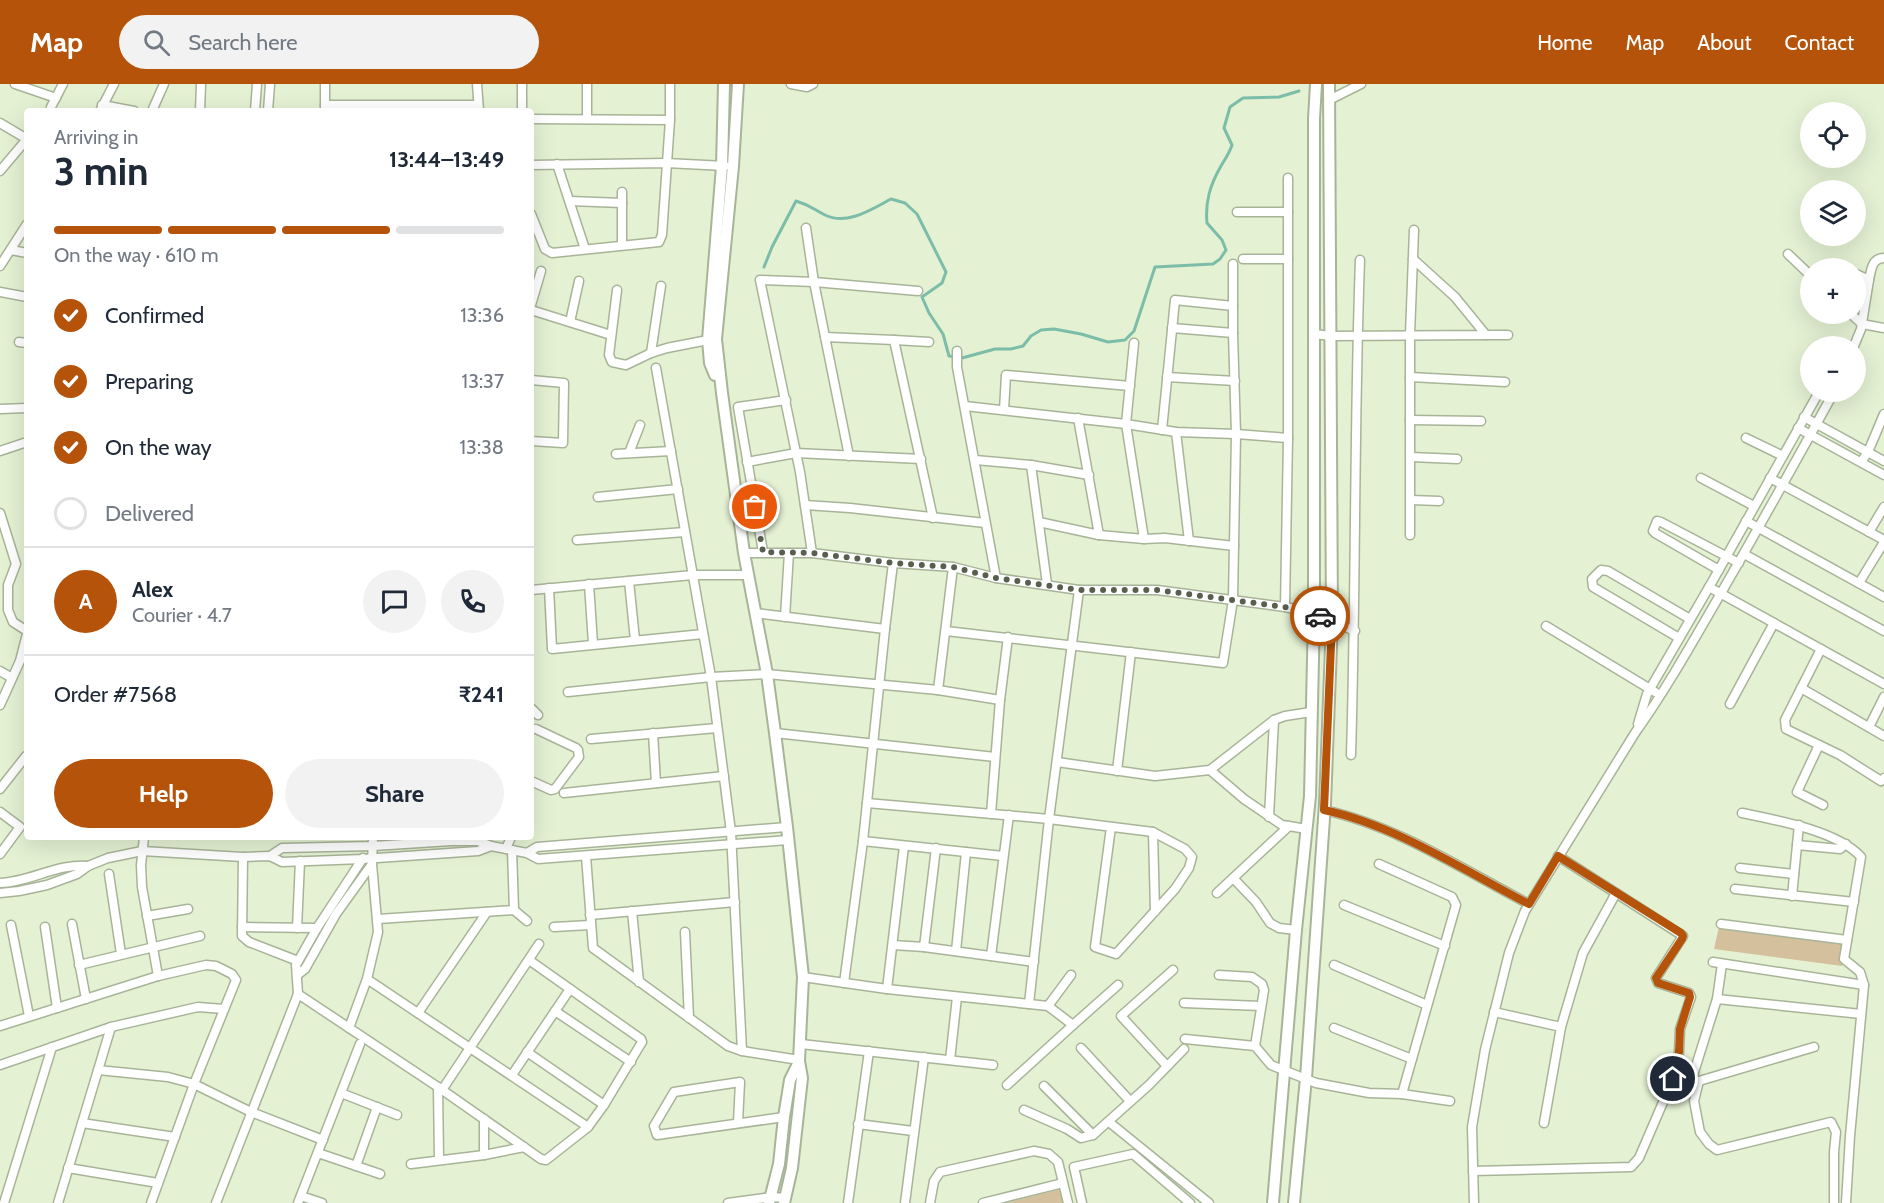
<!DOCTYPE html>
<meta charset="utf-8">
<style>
body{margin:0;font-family:Cabin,sans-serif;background:#f2f2f3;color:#1f2937;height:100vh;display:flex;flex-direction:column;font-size:22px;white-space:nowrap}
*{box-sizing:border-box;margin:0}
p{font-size:20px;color:#747a83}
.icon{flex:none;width:33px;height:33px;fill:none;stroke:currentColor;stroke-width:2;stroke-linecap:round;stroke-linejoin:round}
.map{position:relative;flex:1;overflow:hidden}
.sheet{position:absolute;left:24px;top:24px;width:510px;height:732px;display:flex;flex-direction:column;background:#fff;border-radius:6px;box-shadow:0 6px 24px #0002}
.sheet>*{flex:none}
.fabs{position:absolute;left:1800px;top:18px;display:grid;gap:12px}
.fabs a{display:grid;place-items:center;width:66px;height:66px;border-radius:50%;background:#fff;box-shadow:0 6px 24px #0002;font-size:30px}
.pin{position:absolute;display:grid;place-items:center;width:51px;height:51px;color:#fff;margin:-26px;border:3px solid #fff;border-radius:50%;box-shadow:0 2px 6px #0007}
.courier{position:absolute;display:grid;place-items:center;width:60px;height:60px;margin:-30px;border:4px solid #b45309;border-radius:50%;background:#fff;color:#222;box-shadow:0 2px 8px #0007}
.summary em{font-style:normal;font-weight:800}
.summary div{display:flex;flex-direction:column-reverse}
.summary{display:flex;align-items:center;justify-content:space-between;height:102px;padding:0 30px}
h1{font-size:39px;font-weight:800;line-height:45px}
.bar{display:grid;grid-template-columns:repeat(4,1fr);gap:9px 6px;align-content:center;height:72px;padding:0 30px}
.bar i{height:8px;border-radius:4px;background:#e0e1e3}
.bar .current{background:#b45309}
.bar p{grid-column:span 4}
.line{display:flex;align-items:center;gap:15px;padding:0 30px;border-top:2px solid #e0e1e3}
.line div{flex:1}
.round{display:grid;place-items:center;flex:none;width:63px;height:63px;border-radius:32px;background:#f2f2f3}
ol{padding:0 30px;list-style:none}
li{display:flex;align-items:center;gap:18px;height:66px}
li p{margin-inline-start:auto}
li .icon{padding:6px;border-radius:50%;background:#b45309;color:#fff;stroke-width:4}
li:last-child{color:#747a83}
li i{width:33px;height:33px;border:3px solid #e0e1e3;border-radius:50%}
.button{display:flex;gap:12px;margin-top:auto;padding:12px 30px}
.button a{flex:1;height:69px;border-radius:36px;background:#b45309;color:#fff;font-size:24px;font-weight:800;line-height:69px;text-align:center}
.button a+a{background:#f2f2f3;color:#1f2937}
header{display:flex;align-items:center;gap:36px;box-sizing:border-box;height:84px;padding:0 30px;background:#b45309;color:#fff}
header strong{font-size:28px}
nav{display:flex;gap:33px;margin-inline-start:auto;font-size:21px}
.search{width:420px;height:54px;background:#f2f2f3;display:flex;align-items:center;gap:15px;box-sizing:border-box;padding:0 21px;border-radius:33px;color:#747a83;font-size:22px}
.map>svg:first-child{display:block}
.green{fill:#d5c09d}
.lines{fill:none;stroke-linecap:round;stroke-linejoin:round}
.stream{stroke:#7cbda9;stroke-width:3}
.minor-casing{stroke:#a8b498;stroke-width:11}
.tertiary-casing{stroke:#a8b498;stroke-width:14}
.minor{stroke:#fff;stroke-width:8}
.tertiary{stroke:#fff;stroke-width:10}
.done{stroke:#585f4f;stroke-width:6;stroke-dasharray:0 10.8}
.route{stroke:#b45309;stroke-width:8}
</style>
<header>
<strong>Map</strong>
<div class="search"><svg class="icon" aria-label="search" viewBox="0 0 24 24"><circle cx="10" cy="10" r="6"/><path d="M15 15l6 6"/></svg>Search here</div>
<nav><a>Home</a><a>Map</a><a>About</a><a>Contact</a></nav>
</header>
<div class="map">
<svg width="1884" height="1119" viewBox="0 0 1884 1119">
<rect width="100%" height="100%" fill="#e4f1d3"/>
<g class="green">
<polygon points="1719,843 1844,859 1842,882 1714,865"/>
<polygon points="1061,1105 1064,1119 1006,1119"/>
</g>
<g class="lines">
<path class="stream" d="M 764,183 L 772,163 L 796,117 C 810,121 813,125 825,131 C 847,142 872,125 891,115 L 905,119 L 917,130 L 946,188 L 942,199 L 922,213 L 929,229 L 943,250 L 949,272 L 962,274 L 995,265 L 1011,265 L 1023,262 L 1031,252 L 1041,246 L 1054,245 L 1081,250 L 1108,258 L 1125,256 L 1134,247 L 1155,183 L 1213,180 L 1220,175 L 1226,166 L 1222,156 L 1207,139 C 1205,118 1210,101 1221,82 C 1225,75 1229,70 1232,61 L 1224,44 L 1230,23 L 1243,14 L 1279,13 L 1299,7"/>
<g class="minor-casing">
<g id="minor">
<polyline points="15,0 56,14"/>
<polyline points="477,0 479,27"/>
<polyline points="791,0 807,3 813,0"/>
<polyline points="1331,15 1361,0"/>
<polyline points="102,21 134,27"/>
<polyline points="325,21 478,21"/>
<polyline points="51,23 63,0"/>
<polyline points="100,27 114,0"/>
<polyline points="152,27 164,0"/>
<polyline points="200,27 201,0"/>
<polyline points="255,27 257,0"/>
<polyline points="268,27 270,0"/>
<polyline points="325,27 325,0"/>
<polyline points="522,27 522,0"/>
<polyline points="531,35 670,36"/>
<polyline points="587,35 587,0"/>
<polyline points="0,39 27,55"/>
<polyline points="557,80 585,165"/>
<polyline points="531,81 666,79 725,82"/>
<polyline points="0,87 27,55"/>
<polyline points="622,108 622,161"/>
<polyline points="570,117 622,119"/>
<polyline points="1237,128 1288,128"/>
<polyline points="531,130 545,165 552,169 659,158 662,151 670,36 670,0"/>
<polyline points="806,144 814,198 849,372"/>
<polyline points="11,166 27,169"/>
<polyline points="1788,170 1810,191"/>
<polyline points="1243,175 1288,175"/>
<polyline points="0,182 27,140"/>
<polyline points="1842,184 1844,184"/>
<path d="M 1869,196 C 1871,186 1872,174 1884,174"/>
<polyline points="617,206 609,271 612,278 626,281 651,269 667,264 713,255"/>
<polyline points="0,208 27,213"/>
<polyline points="531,221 541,187"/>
<polyline points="531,226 611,251"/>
<polyline points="1851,230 1862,240 1884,244"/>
<polyline points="570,238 579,197"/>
<polyline points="1172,244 1233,249"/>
<polyline points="1314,250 1331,252 1486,251 1455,213 1413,175"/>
<polyline points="1486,251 1508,251"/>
<polyline points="825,253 894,256 933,434"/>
<polyline points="894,256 929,258"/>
<polyline points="19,258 27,259"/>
<polyline points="1134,259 1126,340 1144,455"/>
<polyline points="1854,262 1861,245 1869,196 1856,190"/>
<polyline points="957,267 957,283 996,494"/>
<polyline points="651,269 661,202"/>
<polyline points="656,284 711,593 731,748 742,967"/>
<polyline points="1167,293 1235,297"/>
<polyline points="1410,293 1505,298"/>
<polyline points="531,296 564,299 563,359 531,357"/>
<polyline points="965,322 1126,340 1176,348 1236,350 1288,354"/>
<polyline points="0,325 27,324"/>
<polyline points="1004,326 1006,291 1130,302"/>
<polyline points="1804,333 1884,377"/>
<polyline points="1078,334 1099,451"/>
<polyline points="1410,336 1481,337"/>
<polyline points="1798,344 1884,391"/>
<polyline points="1162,346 1175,216 1233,222"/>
<polyline points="1176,348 1189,457"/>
<polyline points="1746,354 1783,372"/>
<polyline points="0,367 27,358"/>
<polyline points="629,369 640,341"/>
<polyline points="616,370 671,367"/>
<polyline points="1411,373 1457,375"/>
<polyline points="975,376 1031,381 1089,391"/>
<polyline points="747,378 796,369 921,375"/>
<polyline points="1861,378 1868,368 1884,330"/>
<polyline points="1031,381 1047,500"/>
<polyline points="1701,394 1754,422"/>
<polyline points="1770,394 1884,456"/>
<polyline points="598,413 678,405"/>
<polyline points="1411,416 1439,417"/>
<polyline points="805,421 850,424 985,439"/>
<polyline points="0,429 16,480 8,501 8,526 13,538 27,547"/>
<polyline points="1746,437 1884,513"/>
<polyline points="1039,438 1099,451 1144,455 1165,454 1234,462"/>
<polyline points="1869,448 1884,423"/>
<polyline points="1410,451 1410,251 1414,146"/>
<polyline points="577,456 685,448"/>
<polyline points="763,468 738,323 786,316"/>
<polyline points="744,469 812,469 893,479 953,483 996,494 1079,506 1157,506 1285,523 1314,529 1355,547"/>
<polyline points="812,469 800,388 760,196 814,198 918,207"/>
<polyline points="1744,470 1884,547"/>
<polyline points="1719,486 1655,449 1653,447 1657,437 1661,438 1739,479"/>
<polyline points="629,497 635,556"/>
<polyline points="1859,499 1884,458"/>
<polyline points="589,500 593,560"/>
<polyline points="1709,503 1884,600"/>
<polyline points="549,504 552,565 703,550"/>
<polyline points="531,506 693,491 748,491"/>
<polyline points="1285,523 1288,354 1288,94"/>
<polyline points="755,529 885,545"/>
<polyline points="785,533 789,469"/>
<polyline points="1546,542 1655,608"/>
<polyline points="946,547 1223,579 1233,516 1236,350 1233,249 1233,180"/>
<polyline points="1679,554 1593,503 1592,495 1601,486 1608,487 1690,535"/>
<polyline points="1821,565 1785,636 1786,645 1840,671 1881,697 1884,694"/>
<polyline points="0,587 12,594"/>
<polyline points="1801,604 1884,652"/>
<polyline points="938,606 953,483"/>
<polyline points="568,608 711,593 767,590 938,606 1000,616"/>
<polyline points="1730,620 1774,539"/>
<polyline points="0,621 20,577 27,550"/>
<polyline points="531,624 538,631"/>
<polyline points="1638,640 1647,610 1712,498 1819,308"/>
<polyline points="1869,643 1884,613"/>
<polyline points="653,649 656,699"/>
<polyline points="775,649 995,673"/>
<polyline points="591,655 717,644"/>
<polyline points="1819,661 1797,708 1823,721"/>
<path d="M 1351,671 C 1356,506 1354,341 1360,176"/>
<polyline points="1057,678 1155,692 1210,686 1274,636 1285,632 1311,628"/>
<polyline points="1210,686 1244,715 1282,741 1307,745"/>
<polyline points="1117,687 1131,568"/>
<polyline points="531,697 551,706 555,705 579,673 578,666 576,664 536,645"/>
<polyline points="0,705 26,672"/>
<polyline points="564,709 724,692"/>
<polyline points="867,719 1049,735 1153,748 1185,765 1192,773 1189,784 1175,805 1116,870 1095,863 1111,743"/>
<path d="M 1324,726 C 1397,742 1464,786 1529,820"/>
<polyline points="0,728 20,743 0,770"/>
<path d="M 1742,729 C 1776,736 1838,747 1861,773 L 1844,875 L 1860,888 L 1864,901 L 1850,1052 L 1846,1119"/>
<polyline points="991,730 1000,616 1008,553"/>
<polyline points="1269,733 1274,636"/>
<polyline points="1153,748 1155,827"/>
<polyline points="144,753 141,781 142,803 158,892"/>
<polyline points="863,757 1003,772"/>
<polyline points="1797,761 1840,765 1846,760"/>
<polyline points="506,765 511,753"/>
<polyline points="512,766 514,826 527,837"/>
<polyline points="527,769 537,763 787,743"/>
<polyline points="270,772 282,764 373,762 451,757 478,757 491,762 527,769 538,775 788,756"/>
<polyline points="586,772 593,864 728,962 742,967 799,976"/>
<polyline points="243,773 242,852 249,858 298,877"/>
<polyline points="1379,780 1452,813 1456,821 1402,1010"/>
<polyline points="1740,784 1794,790"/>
<polyline points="109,790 121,870"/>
<polyline points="1233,794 1256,818 1270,839 1279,844 1296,846"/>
<path d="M 0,799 C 30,798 58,779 88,782"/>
<polyline points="1735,805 1854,818"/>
<polyline points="0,809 19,807 47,801 77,790 88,782 108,774 142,767 243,773 270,772 282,778 363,775 478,767 491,762"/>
<polyline points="1217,809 1289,742"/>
<polyline points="1792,812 1799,741"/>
<polyline points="1344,821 1445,862"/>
<polyline points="632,827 639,898"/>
<polyline points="590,831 735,818"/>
<polyline points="147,832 188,825"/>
<polyline points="378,835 514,826"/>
<polyline points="72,840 86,915"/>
<polyline points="1721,840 1847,856"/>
<polyline points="11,841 29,932"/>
<polyline points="45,843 57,924"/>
<polyline points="242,843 317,844"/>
<polyline points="554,843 590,841"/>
<polyline points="297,844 300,777"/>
<polyline points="685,848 689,934"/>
<polyline points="893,861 924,863 1034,878"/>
<polyline points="924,863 936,764"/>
<polyline points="956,867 966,768"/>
<polyline points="991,872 1009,731"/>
<polyline points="1713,878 1864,901"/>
<polyline points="79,881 200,852"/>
<polyline points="1334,881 1427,921"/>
<polyline points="297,891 305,885 336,830 372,780"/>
<polyline points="1219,891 1252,893 1262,900 1264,906 1255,962"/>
<polyline points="803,893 887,905 1029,920 1049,735 1079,506"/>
<polyline points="367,895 588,1043"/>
<polyline points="844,899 863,757 885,545 893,479"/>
<polyline points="887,905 904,762"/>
<polyline points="298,910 438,1003 541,1075 546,1076 588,1043 604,1021 642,958 641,955 529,876"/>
<polyline points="1717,915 1861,930"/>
<polyline points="1184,919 1261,922"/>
<polyline points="1029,920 1048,922 1073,941 1118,901"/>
<polyline points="1048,922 1071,891"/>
<polyline points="555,927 631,978"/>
<polyline points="1494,928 1561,943 1544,1039"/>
<polyline points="418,929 487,828"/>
<polyline points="0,942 158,892 206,881 216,882 232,890 236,896 194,1000 151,1119"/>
<polyline points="1561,943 1583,869 1616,809"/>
<polyline points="349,944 367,895 378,848 372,780 373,753"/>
<polyline points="1334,944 1412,975"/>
<polyline points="1185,955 1255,962 1271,981 1316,999 1369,1009 1402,1010 1450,1017"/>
<polyline points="801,960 993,981"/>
<polyline points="1814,963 1699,997 1694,1017 1700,1048 1709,1060 1717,1066 1831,1038 1836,1048 1834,1068 1834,1119"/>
<polyline points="1081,964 1130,1017"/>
<polyline points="527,968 604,1021"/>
<polyline points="950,976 957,913"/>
<polyline points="0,981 111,943 198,923 224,925"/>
<polyline points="1167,982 1121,932 1173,886"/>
<polyline points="98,986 168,993 194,1000 251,1028 323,1056"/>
<polyline points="512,991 570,905"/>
<polyline points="1007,1001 1073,941"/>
<polyline points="1044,1002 1093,1051"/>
<polyline points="438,1003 439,1076"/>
<polyline points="1689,1004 1717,915 1722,880"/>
<polyline points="442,1006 539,860"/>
<polyline points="341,1009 397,1031"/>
<polyline points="1024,1026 1067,1045 1081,1054 1093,1051 1149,1001 1184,965"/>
<polyline points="1109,1038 1209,1119"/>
<polyline points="82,1039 175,1053"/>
<polyline points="738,1039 740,998 674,1008 654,1042 657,1051 784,1033"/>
<polyline points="858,1040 913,1047"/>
<polyline points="318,1069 380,1090"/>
<polyline points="484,1071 484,1035"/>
<polyline points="411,1080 484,1071 524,1063"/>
<polyline points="356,1082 377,1023"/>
<polyline points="68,1084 158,1099"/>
<polyline points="1473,1087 1631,1083 1639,1074 1673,995 1679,968 1680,945 1691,913 1689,909 1658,899 1656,894 1683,852 1558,772"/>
<polyline points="301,1112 322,1119"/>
<polyline points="4,1119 52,963"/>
<polyline points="58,1119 111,943"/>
<polyline points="216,1119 298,910 296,881 317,844 363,774"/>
<polyline points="298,1119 360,960"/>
<polyline points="728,1119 772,1113 786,1114"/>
<polyline points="848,1119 869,967"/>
<polyline points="905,1119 924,973"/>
<polyline points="930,1119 934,1097 940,1088 1034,1067 1049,1070 1058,1078 1068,1119"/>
<polyline points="983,1119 1063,1099"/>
<polyline points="1082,1119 1074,1083 1133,1070 1190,1119"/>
<path d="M 1474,1119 L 1472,1043 L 1485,966 L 1509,869 L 1525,827 L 1635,649 C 1665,607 1691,561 1717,516 C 1757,447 1796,377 1834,308"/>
</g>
</g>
<g class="tertiary-casing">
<g id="tertiary">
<polyline points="738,0 733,82 716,255 722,309 744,469 767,590 775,649 787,743 803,893 799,977 802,994 792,1084 784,1119"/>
<polyline points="715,291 710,279 708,256 722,82 724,0"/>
<polyline points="769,1119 779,1080 784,1033 790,996 799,978"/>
<polyline points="1273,1119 1296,846 1310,712 1314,529 1314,35 1316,0"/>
<polyline points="1294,1119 1306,994 1325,720 1332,537 1329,0"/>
</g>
</g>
<use href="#minor" class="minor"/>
<use href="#tertiary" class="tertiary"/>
</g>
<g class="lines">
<polyline class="done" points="755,423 763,468 812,469 893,479 953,483 996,494 1079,506 1157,506 1285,523 1320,532"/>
<path class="route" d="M 1320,532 L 1332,537 L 1324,726 C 1395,741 1465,787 1529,820 L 1558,772 L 1681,849 L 1683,852 L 1682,855 L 1656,894 L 1658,899 L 1689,909 L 1690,913 L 1680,945 L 1679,968 L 1673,995"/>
</g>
</svg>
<div class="fabs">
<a><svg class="icon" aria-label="locate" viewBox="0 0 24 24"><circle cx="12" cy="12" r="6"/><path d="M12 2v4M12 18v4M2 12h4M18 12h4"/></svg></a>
<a><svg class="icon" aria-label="layers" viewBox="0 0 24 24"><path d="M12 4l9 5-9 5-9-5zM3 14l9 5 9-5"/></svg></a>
<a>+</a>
<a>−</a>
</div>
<div class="pin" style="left:755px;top:423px;background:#ea580c"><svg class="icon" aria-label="bag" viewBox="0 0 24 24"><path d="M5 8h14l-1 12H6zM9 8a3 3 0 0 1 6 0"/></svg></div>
<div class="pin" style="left:1673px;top:995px;background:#1f2937"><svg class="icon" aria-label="home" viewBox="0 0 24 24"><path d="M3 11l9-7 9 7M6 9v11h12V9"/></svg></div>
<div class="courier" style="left:1320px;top:532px"><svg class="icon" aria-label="car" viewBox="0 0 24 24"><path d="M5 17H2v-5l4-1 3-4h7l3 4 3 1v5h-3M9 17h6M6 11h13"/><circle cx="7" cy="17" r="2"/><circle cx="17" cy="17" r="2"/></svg></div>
<section class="sheet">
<div class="summary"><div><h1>3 min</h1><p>Arriving in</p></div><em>13:44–13:49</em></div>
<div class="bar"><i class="current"></i><i class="current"></i><i class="current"></i><i></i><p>On the way · 610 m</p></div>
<ol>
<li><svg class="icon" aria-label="check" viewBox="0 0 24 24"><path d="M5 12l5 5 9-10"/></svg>Confirmed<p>13:36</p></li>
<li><svg class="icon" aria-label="check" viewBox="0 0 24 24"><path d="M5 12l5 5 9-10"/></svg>Preparing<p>13:37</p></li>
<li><svg class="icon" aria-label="check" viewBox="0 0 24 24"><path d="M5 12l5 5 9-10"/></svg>On the way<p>13:38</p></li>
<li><i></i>Delivered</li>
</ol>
<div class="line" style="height:108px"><b class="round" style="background:#b45309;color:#fff">A</b><div><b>Alex</b><p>Courier · 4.7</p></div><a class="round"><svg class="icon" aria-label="chat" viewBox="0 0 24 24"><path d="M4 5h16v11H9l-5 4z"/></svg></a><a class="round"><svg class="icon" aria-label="phone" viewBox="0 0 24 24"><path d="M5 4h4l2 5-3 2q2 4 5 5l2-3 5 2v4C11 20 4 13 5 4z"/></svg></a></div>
<div class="line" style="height:78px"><div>Order #7568</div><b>₹241</b></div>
<div class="button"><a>Help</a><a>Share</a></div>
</section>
</div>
